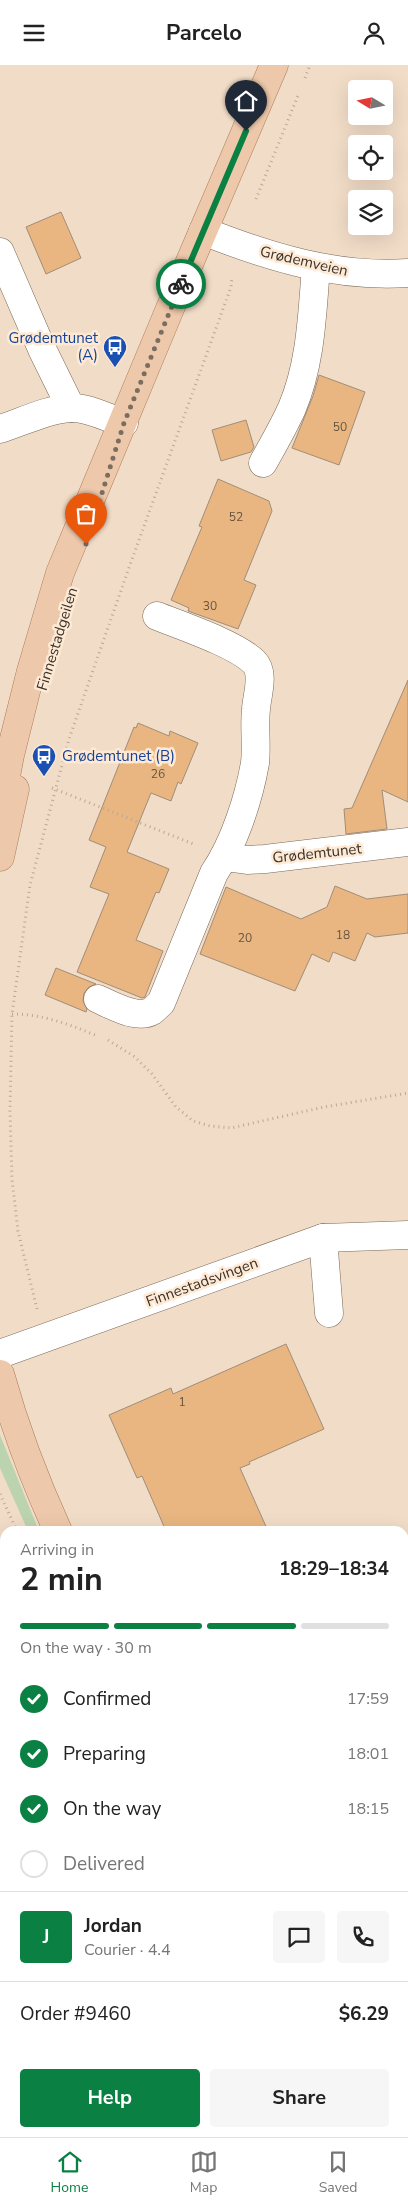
<!DOCTYPE html>
<meta charset="utf-8">
<style>
body{margin:0;font-family:"Nunito Sans",sans-serif;background:#f6f6f6;color:#222;height:100vh;display:flex;flex-direction:column;font-size:19px;white-space:nowrap}
*{box-sizing:border-box;margin:0}
p{font-size:16px;color:#767676}
.icon{flex:none;width:28px;height:28px;fill:none;stroke:currentColor;stroke-width:2;stroke-linecap:round;stroke-linejoin:round}
.map{position:relative;flex:1;overflow:hidden}
.drawer{position:absolute;left:0px;top:1461px;width:409px;height:611px;display:flex;flex-direction:column;background:#fff;border-radius:15px 15px 0 0;box-shadow:0 5px 20px #0002}
.drawer>*{flex:none}
.needle{width:32px;rotate:280deg}
.buttons{position:absolute;left:348px;top:15px;display:grid;gap:10px}
.buttons a{display:grid;place-items:center;width:45px;height:45px;border-radius:5px;background:#fff;box-shadow:0 5px 20px #0002;font-size:25px}
.pin{position:absolute;display:grid;place-items:center;width:42px;height:42px;color:#fff;margin:-51px -21px;border-radius:50% 50% 50% 0;rotate:-45deg;box-shadow:0 0 5px #0007}
.pin .icon{rotate:45deg}
.courier{position:absolute;display:grid;place-items:center;width:50px;height:50px;margin:-25px;border:4px solid #0b8043;border-radius:50%;background:#fff;color:#222;box-shadow:0 1px 6px #0007}
.head em{font-style:normal;font-weight:700}
.head div{display:flex;flex-direction:column-reverse}
.head{display:flex;align-items:center;justify-content:space-between;height:85px;padding:0 20px}
h1{font-size:32px;font-weight:700;line-height:38px}
.bar{display:grid;grid-template-columns:repeat(4,1fr);gap:8px 5px;align-content:center;height:60px;padding:0 20px}
.bar i{height:6px;border-radius:4px;background:#e0e0e0}
.bar .on{background:#0b8043}
.bar p{grid-column:span 4}
.line{display:flex;align-items:center;gap:12px;padding:0 20px;border-top:1px solid #e0e0e0}
.line div{flex:1}
.round{display:grid;place-items:center;flex:none;width:52px;height:52px;border-radius:5px;background:#f6f6f6}
ol{padding:0 20px;list-style:none}
li{display:flex;align-items:center;gap:15px;height:55px}
li p{margin-inline-start:auto}
li .icon{padding:5px;border-radius:50%;background:#0b8043;color:#fff;stroke-width:4}
li:last-child{color:#767676}
li i{width:28px;height:28px;border:2px solid #e0e0e0;border-radius:50%}
.action{display:flex;gap:10px;margin-top:auto;padding:10px 20px}
.action a{flex:1;height:58px;border-radius:5px;background:#0b8043;color:#fff;font-size:20px;font-weight:700;line-height:58px;text-align:center}
.action a+a{background:#f6f6f6;color:#222}
header{display:flex;justify-content:space-between;align-items:center;height:65px;padding:0 20px;background:#fff;font-size:22px;font-weight:700}
.tabs{display:flex;justify-content:space-around;align-items:center;height:70px;border-top:1px solid #e0e0e0;background:#fff;font-size:14px;color:#767676}
.tabs a{display:grid;justify-items:center;gap:2px}
.tabs .on{color:#0b8043}
.map>svg:first-child{display:block}
.green{fill:#bbd4af}
.building{fill:#e9b681;stroke:#a08d79}
.lines{fill:none;stroke-linecap:round;stroke-linejoin:round}
.minor-casing{stroke:#7b6956;stroke-width:29}
.major-casing{stroke:#a87c58;stroke-width:29}
.path{stroke:#b9a897;stroke-width:3;stroke-dasharray:1 4;stroke-linecap:butt}
.minor{stroke:#fff;stroke-width:28}
.major{stroke:#eec8aa;stroke-width:28}
.done{stroke:#7a6e61;stroke-width:5;stroke-dasharray:0 9}
.route{stroke:#0b8043;stroke-width:6}
.labels{text-anchor:middle;stroke-width:5;stroke-linejoin:round;paint-order:stroke}
.number-label{font-size:12px;fill:#665340}
.street-label{font-size:15px;fill:#3a322a;stroke:#feead4}
.transit-label{font-size:15px;fill:#164399;stroke:#feead4;text-anchor:end}
</style>
<header><svg class="icon" aria-label="menu" viewBox="0 0 24 24"><path d="M4 6h16M4 12h16M4 18h16"/></svg>Parcelo<svg class="icon" aria-label="person" viewBox="0 0 24 24"><circle cx="12" cy="8" r="4"/><path d="M4 21q1-7 8-7t8 7"/></svg></header>
<div class="map">
<svg width="408" height="2072" viewBox="0 0 408 2072">
<rect width="100%" height="100%" fill="#f1dcc7"/>
<g class="green">
<polygon points="0,1370 39,1466 28,1466 0,1403"/>
<polygon points="137,2068 214,2068 213,2072 133,2072"/>
<polygon points="234,2068 361,2068 360,2072 233,2072"/>
</g>
<g class="building">
<polygon points="61,147 81,193 46,209 26,162"/>
<polygon points="319,310 365,327 339,400 292,383 313,331"/>
<polygon points="246,355 254,382 251,387 221,396 212,365"/>
<polygon points="218,414 269,436 272,446 244,515 256,520 238,564 188,546 189,543 171,535 202,462 199,461"/>
<polygon points="408,615 408,737 382,725 387,764 346,769 344,744 352,743"/>
<polygon points="138,658 169,671 170,666 198,678 181,719 178,717 171,736 151,728 127,787 169,804 159,828 156,827 136,875 163,886 145,932 142,933 77,907 109,829 90,822 106,782 89,775 134,662 136,663"/>
<polygon points="335,821 367,834 408,829 408,868 375,872 367,868 355,896 333,887 329,897 312,889 295,926 200,889 226,822 301,854 327,842"/>
<polygon points="56,903 96,919 89,922 84,928 83,936 87,944 86,947 45,930"/>
<polygon points="286,1279 324,1364 249,1397 250,1399 240,1403 268,1466 166,1466 142,1411 137,1413 109,1350 171,1323 173,1329"/>
</g>
<g class="lines">
<g class="minor-casing">
<g id="minor">
<path d="M 203,166 C 269,192 336,213 408,208"/>
<polyline points="0,187 42,284 71,343"/>
<path d="M 0,364 C 22,357 48,344 71,343 C 88,342 107,353 124,358"/>
<path d="M 263,398 C 273,380 284,361 292,343 C 311,298 312,250 316,202"/>
<polyline points="225,792 247,795 265,794 408,777"/>
<path d="M 98,934 C 112,940 137,955 152,946 C 155,944 158,940 161,938 L 214,808 C 234,779 249,733 255,698 C 257,680 254,662 256,644 C 257,630 265,608 254,597 C 236,579 182,561 157,551"/>
<polyline points="323,1173 329,1248"/>
<polyline points="0,1289 323,1173 408,1170"/>
</g>
</g>
<g class="major-casing">
<g id="major">
<polyline points="0,743 10,690 31,606 60,508 174,234 274,0"/>
<polyline points="0,792 15,724"/>
<path d="M 0,1309 C 15,1363 35,1416 58,1466"/>
<polyline points="404,1994 408,2000"/>
<polyline points="384,2072 385,2068"/>
</g>
</g>
<g class="path">
<polyline points="305,13 310,0"/>
<polyline points="256,134 299,28"/>
<polyline points="52,723 196,780"/>
<path d="M 12,949 C 42,949 68,959 95,970"/>
<polyline points="108,975 135,992 152,1009 176,1042 193,1056 210,1061 231,1063 324,1042 408,1028"/>
<polyline points="37,1244 18,1166 12,1114 10,1046 12,949 30,820 69,674 131,497 231,222 232,212"/>
<polyline points="0,1429 17,1466"/>
<polyline points="120,2072 124,2068"/>
<polyline points="220,2072 221,2068"/>
</g>
<use href="#minor" class="minor"/>
<use href="#major" class="major"/>
</g>
<g class="lines">
<polyline class="done" points="86,479 124,358 181,219"/>
<polyline class="route" points="181,219 246,66"/>
</g>
<defs>
<g id="bus-pin" transform="scale(1.25)"><path d="M0 17L-7.5 6A9.5 9.5 0 1 1 7.5 6Z" fill="#1a4fb4" stroke="#feead4"/><path d="M-5-6H5V4H4V6H2V4H-2V6H-4V4H-5ZM-3.5-4V0h7V-4ZM-3.5 1.2v1.5H-2V1.2ZM2 1.2v1.5H3.5V1.2Z" fill="#fff"/></g>
</defs>
<g fill-rule="evenodd">
<use href="#bus-pin" x="115" y="282"/>
<use href="#bus-pin" x="44" y="691"/>
</g>
<g class="labels">
<g class="number-label">
<text x="340" y="366">50</text>
<text x="236" y="456">52</text>
<text x="210" y="545">30</text>
<text x="158" y="713">26</text>
<text x="343" y="874">18</text>
<text x="245" y="877">20</text>
<text x="182" y="1341">1</text>
</g>
<g class="street-label">
<text transform="translate(304 196) rotate(13)" y="5">Grødemveien</text>
<text transform="translate(57 574) rotate(-73)" y="5">Finnestadgeilen</text>
<text transform="translate(317 788) rotate(-6)" y="5">Grødemtunet</text>
<text transform="translate(202 1217) rotate(-20)" y="5">Finnestadsvingen</text>
</g>
<g class="transit-label">
<text x="98" y="278">Grødemtunet<tspan x="98" dy="17">(A)</tspan></text>
<text x="62" y="696" text-anchor="start">Grødemtunet (B)</text>
</g>
</g>
</svg>
<div class="buttons">
<a><svg class="needle" viewBox="-14 -14 28 28"><path d="M0-13l5 13h-10z" fill="#e53935"/><path d="M0 13l5-13h-10z" fill="#767676"/></svg></a>
<a><svg class="icon" aria-label="locate" viewBox="0 0 24 24"><circle cx="12" cy="12" r="6"/><path d="M12 2v4M12 18v4M2 12h4M18 12h4"/></svg></a>
<a><svg class="icon" aria-label="layers" viewBox="0 0 24 24"><path d="M12 4l9 5-9 5-9-5zM3 14l9 5 9-5"/></svg></a>
</div>
<div class="pin" style="left:86px;top:479px;background:#ea580c"><svg class="icon" aria-label="bag" viewBox="0 0 24 24"><path d="M5 8h14l-1 12H6zM9 8a3 3 0 0 1 6 0"/></svg></div>
<div class="pin" style="left:246px;top:66px;background:#1f2937"><svg class="icon" aria-label="home" viewBox="0 0 24 24"><path d="M3 11l9-7 9 7M6 9v11h12V9"/></svg></div>
<div class="courier" style="left:181px;top:219px"><svg class="icon" aria-label="bike" viewBox="0 0 24 24"><circle cx="6" cy="16" r="4"/><circle cx="18" cy="16" r="4"/><path d="M6 16l4-8h5l3 8M10 8l3 8H6M13 5h3"/></svg></div>
<section class="drawer">
<div class="head"><div><h1>2 min</h1><p>Arriving in</p></div><em>18:29–18:34</em></div>
<div class="bar"><i class="on"></i><i class="on"></i><i class="on"></i><i></i><p>On the way · 30 m</p></div>
<ol>
<li><svg class="icon" aria-label="check" viewBox="0 0 24 24"><path d="M5 12l5 5 9-10"/></svg>Confirmed<p>17:59</p></li>
<li><svg class="icon" aria-label="check" viewBox="0 0 24 24"><path d="M5 12l5 5 9-10"/></svg>Preparing<p>18:01</p></li>
<li><svg class="icon" aria-label="check" viewBox="0 0 24 24"><path d="M5 12l5 5 9-10"/></svg>On the way<p>18:15</p></li>
<li><i></i>Delivered</li>
</ol>
<div class="line" style="height:90px"><b class="round" style="background:#0b8043;color:#fff">J</b><div><b>Jordan</b><p>Courier · 4.4</p></div><a class="round"><svg class="icon" aria-label="chat" viewBox="0 0 24 24"><path d="M4 5h16v11H9l-5 4z"/></svg></a><a class="round"><svg class="icon" aria-label="phone" viewBox="0 0 24 24"><path d="M5 4h4l2 5-3 2q2 4 5 5l2-3 5 2v4C11 20 4 13 5 4z"/></svg></a></div>
<div class="line" style="height:65px"><div>Order #9460</div><b>$6.29</b></div>
<div class="action"><a>Help</a><a>Share</a></div>
</section>
</div>
<nav class="tabs">
<a class="on"><svg class="icon" aria-label="home" viewBox="0 0 24 24"><path d="M3 11l9-7 9 7M6 9v11h12V9"/></svg>Home</a>
<a><svg class="icon" aria-label="map" viewBox="0 0 24 24"><path d="M3 6l6-2 6 2 6-2v14l-6 2-6-2-6 2zM9 4v14M15 6v14"/></svg>Map</a>
<a><svg class="icon" aria-label="saved" viewBox="0 0 24 24"><path d="M7 4h10v16l-5-4-5 4z"/></svg>Saved</a>
</nav>
